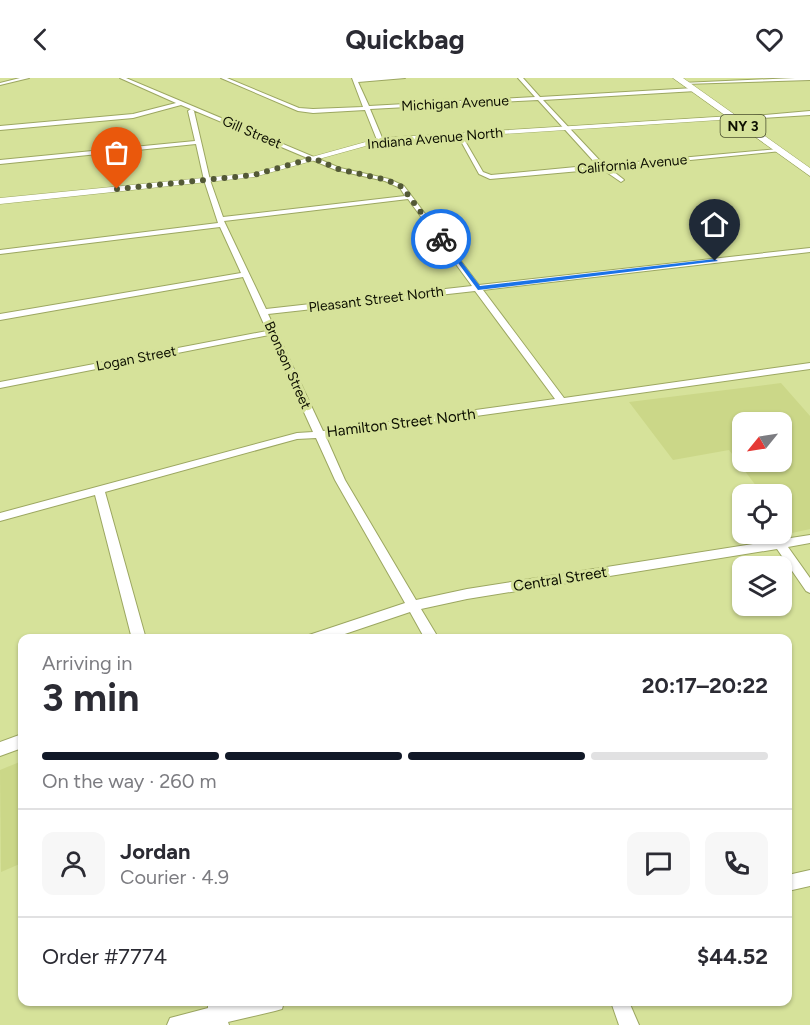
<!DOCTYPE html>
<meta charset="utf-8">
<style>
body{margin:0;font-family:Figtree,sans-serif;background:#f7f7f7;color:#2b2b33;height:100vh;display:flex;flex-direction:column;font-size:22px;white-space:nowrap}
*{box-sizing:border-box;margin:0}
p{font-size:20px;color:#7c7c81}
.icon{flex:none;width:33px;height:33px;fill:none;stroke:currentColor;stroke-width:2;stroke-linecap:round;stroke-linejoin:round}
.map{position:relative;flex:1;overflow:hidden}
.drawer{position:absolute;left:18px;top:556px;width:774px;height:372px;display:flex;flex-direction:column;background:#fff;border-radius:12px;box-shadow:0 2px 4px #0004}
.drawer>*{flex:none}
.needle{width:39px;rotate:240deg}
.tools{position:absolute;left:732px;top:334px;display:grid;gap:12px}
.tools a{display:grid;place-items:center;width:60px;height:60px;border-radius:12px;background:#fff;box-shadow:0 2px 4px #0004;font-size:30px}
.pin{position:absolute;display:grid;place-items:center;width:51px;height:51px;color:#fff;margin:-62px -26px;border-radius:50% 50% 50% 0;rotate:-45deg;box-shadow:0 0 6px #0007}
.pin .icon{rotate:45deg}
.courier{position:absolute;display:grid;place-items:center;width:60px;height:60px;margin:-30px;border:4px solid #1a73e8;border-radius:50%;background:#fff;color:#222;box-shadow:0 2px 8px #0007}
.head em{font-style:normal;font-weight:700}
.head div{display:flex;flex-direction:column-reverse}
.head{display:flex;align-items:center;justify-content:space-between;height:102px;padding:0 24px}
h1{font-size:39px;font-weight:700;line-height:45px}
.bar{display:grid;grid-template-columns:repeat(4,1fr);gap:9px 6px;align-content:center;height:72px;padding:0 24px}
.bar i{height:8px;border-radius:4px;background:#e1e1e2}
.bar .current{background:#111827}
.bar p{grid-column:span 4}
.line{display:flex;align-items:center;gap:15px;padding:0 24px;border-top:2px solid #e1e1e2}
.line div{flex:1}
.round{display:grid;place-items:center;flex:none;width:63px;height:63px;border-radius:12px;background:#f7f7f7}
header{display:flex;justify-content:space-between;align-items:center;height:78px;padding:0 24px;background:#fff;font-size:27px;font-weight:700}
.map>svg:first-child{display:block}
.built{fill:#cbd788;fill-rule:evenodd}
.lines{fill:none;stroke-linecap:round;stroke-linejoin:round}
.minor-casing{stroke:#9ca761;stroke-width:2}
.tertiary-casing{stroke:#9ca761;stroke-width:1}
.trunk-casing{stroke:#9ca761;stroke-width:1}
.minor{fill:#fff;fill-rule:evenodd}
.tertiary{fill:#fff;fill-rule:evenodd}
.trunk{fill:#fff;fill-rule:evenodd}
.route{fill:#1a73e8}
.done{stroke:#535936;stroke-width:6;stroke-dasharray:0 10.8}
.labels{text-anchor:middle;stroke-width:6;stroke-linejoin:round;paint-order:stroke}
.far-street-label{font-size:14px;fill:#0d0f00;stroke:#d6e29a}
.shield{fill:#d6e29a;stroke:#494e2e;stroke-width:1.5}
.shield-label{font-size:14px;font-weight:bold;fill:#0d0f00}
.street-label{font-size:15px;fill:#0d0f00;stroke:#d6e29a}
</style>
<header><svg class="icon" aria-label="back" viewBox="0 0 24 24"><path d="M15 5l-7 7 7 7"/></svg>Quickbag<svg class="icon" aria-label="heart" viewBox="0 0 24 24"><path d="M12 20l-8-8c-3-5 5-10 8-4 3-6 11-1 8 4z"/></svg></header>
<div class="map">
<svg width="810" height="947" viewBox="0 0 810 947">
<rect width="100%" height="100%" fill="#d6e29a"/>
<g class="built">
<path d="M 781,305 L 810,338 L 810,451 L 792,455 L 782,441 L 782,417 L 763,417 L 729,372 L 673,382 L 629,324 ZM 742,345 L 782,345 L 782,384 L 742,384 Z"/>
<polygon points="22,683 22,785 1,794 0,692"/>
</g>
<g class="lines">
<g class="minor-casing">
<g id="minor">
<polygon points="20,0 29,0 0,7 0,5"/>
<path d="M 120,0 L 126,0 L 340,90 L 389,101 L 404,108 L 479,207 L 810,170 L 810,174 L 483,212 L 564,320 L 810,285 L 810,291 L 326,359 L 345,402 L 416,522 L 467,511 L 810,457 L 810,465 L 788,469 L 810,500 L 810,515 L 806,513 L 777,471 L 467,521 L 421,531 L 439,561 L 425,561 L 410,534 L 330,561 L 307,561 L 309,557 L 405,525 L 335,402 L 316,360 L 297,361 L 105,414 L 146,561 L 132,561 L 95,417 L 0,443 L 0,435 L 297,355 L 313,354 L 269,257 L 0,310 L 0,304 L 267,253 L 243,199 L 0,242 L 0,236 L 241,195 L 220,149 L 0,176 L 0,172 L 218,145 L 204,102 L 196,66 L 0,86 L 0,82 L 195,63 L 188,33 L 191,31 L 194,33 L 210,102 L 223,139 L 405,118 L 400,110 L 385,103 L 336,92 L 181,27 L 133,40 L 0,52 L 0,48 L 133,36 L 176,25 ZM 408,121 L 472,208 L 266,231 L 224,143 ZM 475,213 L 555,321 L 323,353 L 268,236 Z"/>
<polygon points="221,0 227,0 299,30 313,31 363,29 352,0 405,0 358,4 369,28 535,19 518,0 523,0 540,19 694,10 696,13 543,22 604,87 778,71 781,73 609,90 623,101 624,102 621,104 602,91 490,101 479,96 457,56 461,56 483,94 491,97 597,87 538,22 370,31 383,62 380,64 377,62 365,32 313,35 298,33"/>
<polygon points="795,0 810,0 810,2 684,6 682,5"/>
<polygon points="810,33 810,37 732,42 729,40"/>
<polygon points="22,656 22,670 0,678 0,664"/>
<polygon points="810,792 810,808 788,813 788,797"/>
<polygon points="208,924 226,924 227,926 235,924 284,924 282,931 275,933 228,944 229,947 167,947 170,940 208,930"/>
<polygon points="611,924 629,924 639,947 619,947"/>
</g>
</g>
<g class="tertiary-casing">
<polygon id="tertiary" points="732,38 734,41 380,64 254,99 0,126 0,120 254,95 380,60"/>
</g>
<g class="trunk-casing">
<polygon id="trunk" points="673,0 683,0 810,90 810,98"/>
</g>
<use href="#minor" class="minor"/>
<use href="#tertiary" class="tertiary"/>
<use href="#trunk" class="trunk"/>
</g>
<polygon class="route" points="439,159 443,159 480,208 715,181 718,183 478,212"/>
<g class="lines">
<polyline class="done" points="117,111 254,97 313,80 338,91 387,102 402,109 441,161"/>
</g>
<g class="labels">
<g class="far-street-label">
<text transform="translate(455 25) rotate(-3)" y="5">Michigan Avenue</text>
<text transform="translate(252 54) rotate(23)" y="5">Gill Street</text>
<text transform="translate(435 60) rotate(-5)" y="5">Indiana Avenue North</text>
<text transform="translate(632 86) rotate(-5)" y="5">California Avenue</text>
<text transform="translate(376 221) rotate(-7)" y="5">Pleasant Street North</text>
<text transform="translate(136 280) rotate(-11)" y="5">Logan Street</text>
<text transform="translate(288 287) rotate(66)" y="5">Bronson Street</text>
</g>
<rect class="shield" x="720.5" y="37" width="45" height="22" rx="4.5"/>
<g class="shield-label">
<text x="743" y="53">NY 3</text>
</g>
<g class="street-label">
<text transform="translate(401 345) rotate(-7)" y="5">Hamilton Street North</text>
<text transform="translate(560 501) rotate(-9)" y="5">Central Street</text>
</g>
</g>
</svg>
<div class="tools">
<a><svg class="needle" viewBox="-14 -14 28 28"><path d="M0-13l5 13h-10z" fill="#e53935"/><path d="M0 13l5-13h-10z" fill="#7c7c81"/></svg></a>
<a><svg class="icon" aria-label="locate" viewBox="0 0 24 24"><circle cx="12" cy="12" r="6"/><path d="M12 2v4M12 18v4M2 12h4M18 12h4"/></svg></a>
<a><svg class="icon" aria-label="layers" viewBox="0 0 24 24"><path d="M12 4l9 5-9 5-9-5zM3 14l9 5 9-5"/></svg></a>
</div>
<div class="pin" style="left:117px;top:111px;background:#ea580c"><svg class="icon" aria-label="bag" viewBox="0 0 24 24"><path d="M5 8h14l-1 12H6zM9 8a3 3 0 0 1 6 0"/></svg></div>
<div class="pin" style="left:715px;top:183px;background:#1f2937"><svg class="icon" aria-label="home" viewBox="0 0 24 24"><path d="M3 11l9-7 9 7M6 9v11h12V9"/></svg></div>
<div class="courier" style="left:441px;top:161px"><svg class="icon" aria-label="bike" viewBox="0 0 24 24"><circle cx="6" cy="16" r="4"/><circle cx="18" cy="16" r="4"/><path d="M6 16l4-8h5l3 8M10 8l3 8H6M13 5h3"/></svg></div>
<section class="drawer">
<div class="head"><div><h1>3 min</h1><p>Arriving in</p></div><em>20:17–20:22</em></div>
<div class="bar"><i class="current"></i><i class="current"></i><i class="current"></i><i></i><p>On the way · 260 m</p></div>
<div class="line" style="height:108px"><a class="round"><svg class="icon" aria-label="person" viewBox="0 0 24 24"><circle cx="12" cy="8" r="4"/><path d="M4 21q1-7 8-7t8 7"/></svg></a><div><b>Jordan</b><p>Courier · 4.9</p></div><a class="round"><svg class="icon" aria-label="chat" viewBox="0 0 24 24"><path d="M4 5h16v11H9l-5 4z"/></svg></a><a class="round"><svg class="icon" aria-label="phone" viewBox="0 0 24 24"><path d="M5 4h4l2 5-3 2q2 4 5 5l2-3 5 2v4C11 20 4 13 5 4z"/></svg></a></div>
<div class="line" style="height:78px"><div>Order #7774</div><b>$44.52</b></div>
</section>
</div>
